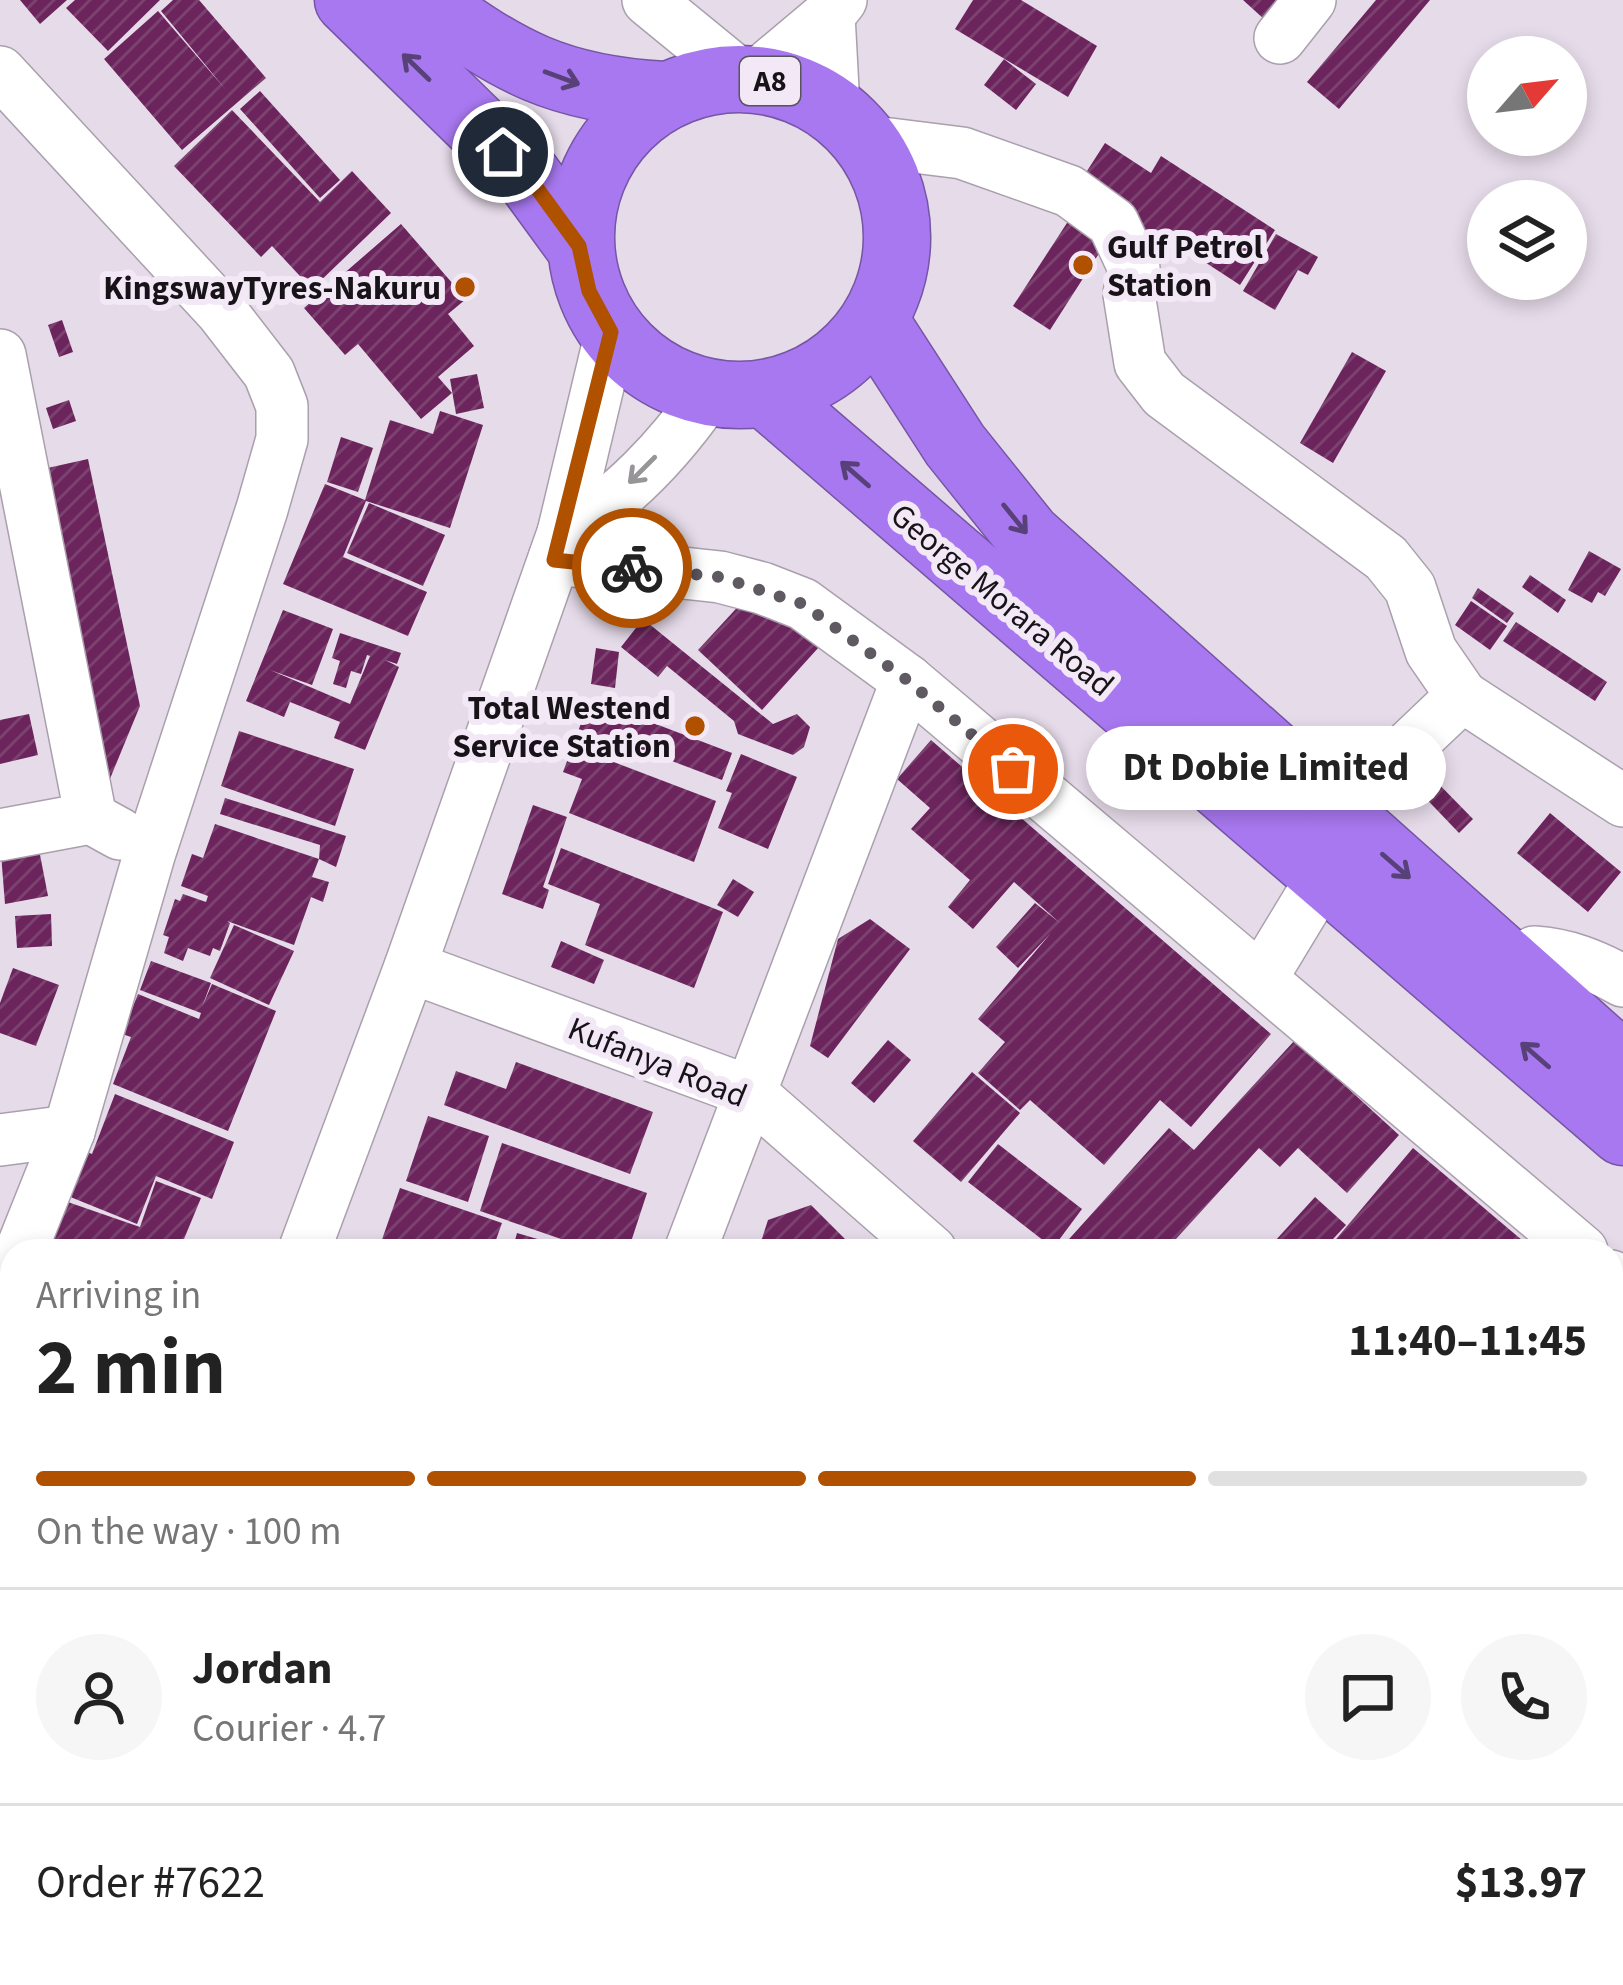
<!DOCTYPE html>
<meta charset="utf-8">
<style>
body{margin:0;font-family:"Source Sans 3",sans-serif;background:#f6f6f6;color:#222;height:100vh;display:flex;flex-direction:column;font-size:45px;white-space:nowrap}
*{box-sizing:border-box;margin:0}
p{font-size:39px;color:#767676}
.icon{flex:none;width:66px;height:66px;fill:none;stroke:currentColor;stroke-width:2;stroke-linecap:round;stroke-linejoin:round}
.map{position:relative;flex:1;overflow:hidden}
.sheet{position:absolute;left:0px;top:1239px;width:1623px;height:747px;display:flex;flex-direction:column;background:#fff;border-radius:36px 36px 0 0;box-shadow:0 6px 18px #0003}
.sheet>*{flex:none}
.needle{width:78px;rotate:62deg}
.tools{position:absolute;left:1467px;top:36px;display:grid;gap:24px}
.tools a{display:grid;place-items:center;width:120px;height:120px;border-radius:50%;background:#fff;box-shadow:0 6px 18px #0003;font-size:60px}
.pin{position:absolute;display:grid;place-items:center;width:102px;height:102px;color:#fff;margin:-51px;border:6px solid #fff;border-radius:50%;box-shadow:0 3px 12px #0007}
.courier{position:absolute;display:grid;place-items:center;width:120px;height:120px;margin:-60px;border:9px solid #b05100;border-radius:50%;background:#fff;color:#222;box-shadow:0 3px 15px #0007}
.bubble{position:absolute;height:84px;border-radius:42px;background:#fff;box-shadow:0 6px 18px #0003;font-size:39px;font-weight:700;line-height:84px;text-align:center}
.overview em{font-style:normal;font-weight:700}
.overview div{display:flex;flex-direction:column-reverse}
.overview{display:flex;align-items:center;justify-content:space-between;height:204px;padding:0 36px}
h1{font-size:78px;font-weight:700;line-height:90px}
.bar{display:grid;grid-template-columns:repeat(4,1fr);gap:18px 12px;align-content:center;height:144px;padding:0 36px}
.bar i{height:15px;border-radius:9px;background:#e0e0e0}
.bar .selected{background:#b05100}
.bar p{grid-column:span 4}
.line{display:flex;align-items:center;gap:30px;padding:0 36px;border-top:3px solid #e0e0e0}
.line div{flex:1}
.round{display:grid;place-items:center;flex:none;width:126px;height:126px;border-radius:63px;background:#f6f6f6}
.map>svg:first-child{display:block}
.building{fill:url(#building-hatch)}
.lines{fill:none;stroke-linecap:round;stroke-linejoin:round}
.minor-casing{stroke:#aaa0ad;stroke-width:54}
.highway-casing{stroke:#7555a4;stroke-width:69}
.minor{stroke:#fff;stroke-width:51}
.highway{stroke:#a878f0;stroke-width:66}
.oneway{stroke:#584079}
.oneway2{stroke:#979597}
.done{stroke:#5f5961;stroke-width:12;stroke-dasharray:0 21.6}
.route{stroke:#b05100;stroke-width:15}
.poi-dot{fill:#b05100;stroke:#f3e8f6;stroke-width:4.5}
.labels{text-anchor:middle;stroke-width:12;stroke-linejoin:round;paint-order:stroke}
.shield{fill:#f3e8f6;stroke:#59535b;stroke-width:3}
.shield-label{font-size:30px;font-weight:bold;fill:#171318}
.poi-label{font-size:33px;font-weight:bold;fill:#171318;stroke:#f3e8f6;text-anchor:end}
.street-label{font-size:33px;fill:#171318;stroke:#f3e8f6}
</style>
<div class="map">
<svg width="1623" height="1985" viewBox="0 0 1623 1985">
<defs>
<pattern id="building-hatch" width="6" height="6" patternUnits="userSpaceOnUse" patternTransform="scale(3)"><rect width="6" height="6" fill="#6b245c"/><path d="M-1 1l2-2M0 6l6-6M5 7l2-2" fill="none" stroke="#7b426f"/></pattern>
</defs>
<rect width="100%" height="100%" fill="#e6dbe9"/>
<g class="building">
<polygon points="20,0 67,0 40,24"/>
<polygon points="75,0 160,0 108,51 66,8"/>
<polygon points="173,0 199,0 266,78 182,150 104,59 158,11 226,90 161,11"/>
<polygon points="973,0 1021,0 1097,46 1068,97 955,29"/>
<polygon points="1243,0 1282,0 1265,20"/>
<polygon points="1376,0 1430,0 1339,109 1307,82"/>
<polygon points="1004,59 1036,84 1016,110 984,85"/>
<polygon points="260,91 340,180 320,198 240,109"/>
<polygon points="232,110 320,202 352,171 391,213 312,289 272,246 261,257 174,166"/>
<polygon points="1105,143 1151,173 1161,156 1275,230 1240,285 1174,242 1164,257 1119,228 1078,185"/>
<polygon points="1078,206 1114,230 1050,330 1013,306"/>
<polygon points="401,224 466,299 448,314 474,346 438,377 452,393 421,419 358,344 345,355 304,308"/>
<polygon points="1276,234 1318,257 1308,275 1298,270 1275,310 1243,291"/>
<polygon points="62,320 73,352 59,357 48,325"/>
<polygon points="1352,352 1386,371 1333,463 1300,443"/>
<polygon points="477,374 484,408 456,414 450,379"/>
<polygon points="69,400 76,421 53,429 46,408"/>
<polygon points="440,411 483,425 450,528 366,501 343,557 427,592 408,636 283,584 325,484 365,500 390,420 433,434"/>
<polygon points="341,437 373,448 358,492 327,482"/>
<polygon points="88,459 140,706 107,786 43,469"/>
<polygon points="369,503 445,535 423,586 347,553"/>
<polygon points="1589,551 1621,569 1605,596 1598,592 1592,603 1568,590"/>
<polygon points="1530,575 1566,600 1558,613 1522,587"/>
<polygon points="756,587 819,647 762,710 698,650"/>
<polygon points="1478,588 1514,613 1507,623 1472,598"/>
<polygon points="1471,601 1507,626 1490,650 1455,625"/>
<polygon points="283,610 333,629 312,685 270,670 350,704 370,656 367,655 361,674 351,671 346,688 333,684 340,661 332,658 340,633 401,653 397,664 385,660 399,667 365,750 334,738 340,722 290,702 284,717 246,701"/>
<polygon points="643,619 773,724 797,714 810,727 804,747 793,755 738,734 734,721 667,666 658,677 621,647"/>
<polygon points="1516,622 1607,682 1595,701 1503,641"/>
<polygon points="596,648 619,652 615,688 591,684"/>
<polygon points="590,699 732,753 722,780 619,741 611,761 716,801 694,862 569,813 582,779 563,772"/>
<polygon points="29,714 38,755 0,764 0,720"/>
<polygon points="239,731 354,769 335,826 221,786"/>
<polygon points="931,740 1271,1034 1191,1127 1160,1100 1104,1165 1030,1100 1020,1110 978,1073 1005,1042 978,1019 1051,933 1018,968 996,947 1035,903 1060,923 1014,882 973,929 948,907 970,880 911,829 930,808 897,779"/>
<polygon points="741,754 797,777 768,849 718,828 732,793 726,791"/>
<polygon points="1427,772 1473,819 1459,833 1414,786"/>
<polygon points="225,798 346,836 336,867 319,859 320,845 220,814"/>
<polygon points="533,805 567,817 543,887 549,890 543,909 502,894"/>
<polygon points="1550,813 1621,872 1588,912 1517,853"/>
<polygon points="215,824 319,859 312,877 329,882 323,902 311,897 294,945 227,921 230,923 220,951 213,948 210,956 188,948 183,961 164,953 169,937 163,935 175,899 180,901 183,894 206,902 208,896 181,886 192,854 203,858"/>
<polygon points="36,834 48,896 5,904 0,841"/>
<polygon points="561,848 723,912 694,988 585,945 600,904 548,884"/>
<polygon points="733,879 754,892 738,917 717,905"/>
<polygon points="51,914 52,946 17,948 15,916"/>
<polygon points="870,919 910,949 828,1058 810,1046 838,939"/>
<polygon points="234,925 294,951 269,1005 210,978"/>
<polygon points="561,941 604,960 594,984 551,967"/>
<polygon points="151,961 211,983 202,1007 212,984 276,1011 228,1131 113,1084 131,1037 122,1034 138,994 199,1019 201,1013 140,990"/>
<polygon points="13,968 59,985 36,1046 0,1033 0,1003"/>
<polygon points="888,1040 911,1060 874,1103 851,1083"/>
<polygon points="1295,1040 1399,1135 1347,1193 1298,1148 1280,1167 1259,1148 1165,1251 1064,1251 1061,1248 1169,1128 1194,1150"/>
<polygon points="516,1062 653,1112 630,1174 444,1105 456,1071 506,1089"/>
<polygon points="972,1072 1020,1113 961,1182 913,1141"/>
<polygon points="115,1094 234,1142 212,1199 156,1176 137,1224 63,1194 81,1149 92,1154"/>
<polygon points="428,1116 489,1136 468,1202 406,1181"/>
<polygon points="502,1143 647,1193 628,1251 596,1251 480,1211"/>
<polygon points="998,1144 1082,1209 1053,1248 968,1182"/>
<polygon points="1413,1148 1535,1251 1326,1251"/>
<polygon points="156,1181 201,1198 179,1251 84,1251 49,1238 62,1200 140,1227"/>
<polygon points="400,1188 502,1223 492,1251 378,1251"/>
<polygon points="1315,1197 1346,1225 1322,1251 1266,1251"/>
<polygon points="811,1205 857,1251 758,1251 768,1220"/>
<polygon points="517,1233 575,1250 574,1251 512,1251"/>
<polygon points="1611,1336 1623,1346 1623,1629 1611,1642"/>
<polygon points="0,1381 12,1385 12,1439 0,1434"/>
<polygon points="0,1449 12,1453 12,1519 0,1515"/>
<polygon points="0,1518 12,1522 12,1586 0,1582"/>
<polygon points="0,1587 12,1592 12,1658 0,1654"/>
<polygon points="1623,1652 1623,1747 1611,1737 1611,1666"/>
<polygon points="0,1656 12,1660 12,1713 0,1709"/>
<polygon points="0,1727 12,1733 12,1756 0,1784"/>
<polygon points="1611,1904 1623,1914 1623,1985 1417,1985 1427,1974 1611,1974"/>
<polygon points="124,1974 223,1974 253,1984 121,1985"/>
<polygon points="499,1974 532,1974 561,1985 495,1985"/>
<polygon points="640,1974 693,1974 690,1982 698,1985 664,1985"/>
<polygon points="863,1974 924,1974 919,1985 859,1985"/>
<polygon points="1143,1974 1276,1974 1268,1983 1270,1985 1154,1985"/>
<polygon points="232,1975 357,1974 360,1975 356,1985 262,1985"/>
</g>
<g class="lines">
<g class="minor-casing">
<g id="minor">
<polyline points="648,0 742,77"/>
<polyline points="829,15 834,108"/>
<polyline points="1280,38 1310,0"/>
<polyline points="0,72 221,311 269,373 282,406 282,439 262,509 150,852 69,1131 21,1251"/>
<polyline points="754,78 829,15 841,0"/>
<polyline points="866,141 962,153 1069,191 1113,223 1134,268 1129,294 1140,363 1164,394 1386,558 1410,588 1431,651 1462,696"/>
<polyline points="0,355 91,818"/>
<path d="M 563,533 C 621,502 671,447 708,394"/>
<polyline points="554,559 720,577 762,588 803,604 907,680 1582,1251"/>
<polyline points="1337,815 1462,696 1623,801"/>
<polyline points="0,835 91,818 120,834"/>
<polyline points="410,967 748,1091 931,1251"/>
<path d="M 1514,969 L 1534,952 C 1567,954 1594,965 1623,981"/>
<polyline points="1262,977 1325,873"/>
<polyline points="0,1140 69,1131"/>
<polyline points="304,1251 410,967 563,533 611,332"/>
<polyline points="690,1251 907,680"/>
<polyline points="1611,1276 1623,1286"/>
<polyline points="0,1303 12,1273"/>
<polyline points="1611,1831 1623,1841"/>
<polyline points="29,1985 33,1974"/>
<polyline points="424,1985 428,1974"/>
<polyline points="1020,1985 1026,1974"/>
</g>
</g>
<g class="highway-casing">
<g id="highway">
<polyline points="348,0 528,176 579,246"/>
<path d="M 425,0 C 509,62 558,89 664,95"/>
<circle cx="739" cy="237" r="158"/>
<polyline points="875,321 955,445 1028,536 1623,1066"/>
<polyline points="767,395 1623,1132"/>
</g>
</g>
<use href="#minor" class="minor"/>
<use href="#highway" class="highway"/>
</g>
<defs><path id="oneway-shaft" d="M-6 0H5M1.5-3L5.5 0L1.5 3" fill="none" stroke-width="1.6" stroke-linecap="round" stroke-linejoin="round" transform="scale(3)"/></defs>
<g class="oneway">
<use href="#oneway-shaft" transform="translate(416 67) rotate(-136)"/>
<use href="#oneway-shaft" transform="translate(562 78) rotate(20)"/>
<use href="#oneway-shaft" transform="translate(855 474) rotate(-139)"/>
<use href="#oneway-shaft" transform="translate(1015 519) rotate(51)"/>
<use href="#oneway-shaft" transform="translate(1396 866) rotate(41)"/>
<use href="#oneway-shaft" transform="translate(1535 1055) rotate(-139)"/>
</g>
<use class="oneway2" href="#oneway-shaft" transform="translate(642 470) rotate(135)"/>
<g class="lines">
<polyline class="done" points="632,568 720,577 803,604 907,680 1013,769"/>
<polyline class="route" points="503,152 528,176 579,246 589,291 611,332 554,560 632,568"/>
</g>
<g class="poi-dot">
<circle cx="1083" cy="265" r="12"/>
<circle cx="465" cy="287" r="12"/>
<circle cx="695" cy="726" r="12"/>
</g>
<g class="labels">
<rect class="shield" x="740" y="57" width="60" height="48" rx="9"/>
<g class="shield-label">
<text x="770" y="91">A8</text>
</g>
<g class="poi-label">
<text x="1107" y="258" text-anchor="start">Gulf Petrol<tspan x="1107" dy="38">Station</tspan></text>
<text x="441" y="299">KingswayTyres-Nakuru</text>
<text x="671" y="719">Total Westend<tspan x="671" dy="38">Service Station</tspan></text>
</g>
<g class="street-label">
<text transform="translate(1003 599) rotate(40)" y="12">George Morara Road</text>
<text transform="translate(658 1061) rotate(22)" y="12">Kufanya Road</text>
</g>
</g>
</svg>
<div class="tools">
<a><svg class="needle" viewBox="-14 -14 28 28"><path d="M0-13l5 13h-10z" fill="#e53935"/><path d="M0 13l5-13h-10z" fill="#767676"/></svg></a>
<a><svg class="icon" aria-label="layers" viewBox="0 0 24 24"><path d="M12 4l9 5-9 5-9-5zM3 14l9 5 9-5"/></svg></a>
</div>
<div class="pin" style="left:1013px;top:769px;background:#ea580c"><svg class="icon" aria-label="bag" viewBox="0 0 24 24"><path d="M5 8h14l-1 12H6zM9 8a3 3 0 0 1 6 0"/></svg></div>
<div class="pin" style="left:503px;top:152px;background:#1f2937"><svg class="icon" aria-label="home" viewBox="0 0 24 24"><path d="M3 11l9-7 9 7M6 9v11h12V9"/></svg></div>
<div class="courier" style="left:632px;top:568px"><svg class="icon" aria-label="bike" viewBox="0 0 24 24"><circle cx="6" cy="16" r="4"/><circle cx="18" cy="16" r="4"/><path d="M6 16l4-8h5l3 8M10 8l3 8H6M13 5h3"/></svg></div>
<div class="bubble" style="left:1086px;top:726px;width:360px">Dt Dobie Limited</div>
<section class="sheet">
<div class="overview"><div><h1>2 min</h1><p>Arriving in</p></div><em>11:40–11:45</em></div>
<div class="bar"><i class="selected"></i><i class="selected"></i><i class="selected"></i><i></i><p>On the way · 100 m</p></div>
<div class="line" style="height:216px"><a class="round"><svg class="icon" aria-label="person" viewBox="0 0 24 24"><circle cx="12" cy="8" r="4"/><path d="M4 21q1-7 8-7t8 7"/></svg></a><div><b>Jordan</b><p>Courier · 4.7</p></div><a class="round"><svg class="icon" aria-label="chat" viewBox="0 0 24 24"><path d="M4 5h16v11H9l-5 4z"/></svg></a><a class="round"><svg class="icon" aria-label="phone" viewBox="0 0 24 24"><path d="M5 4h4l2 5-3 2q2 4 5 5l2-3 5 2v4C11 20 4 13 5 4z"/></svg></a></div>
<div class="line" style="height:156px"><div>Order #7622</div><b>$13.97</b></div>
</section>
</div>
